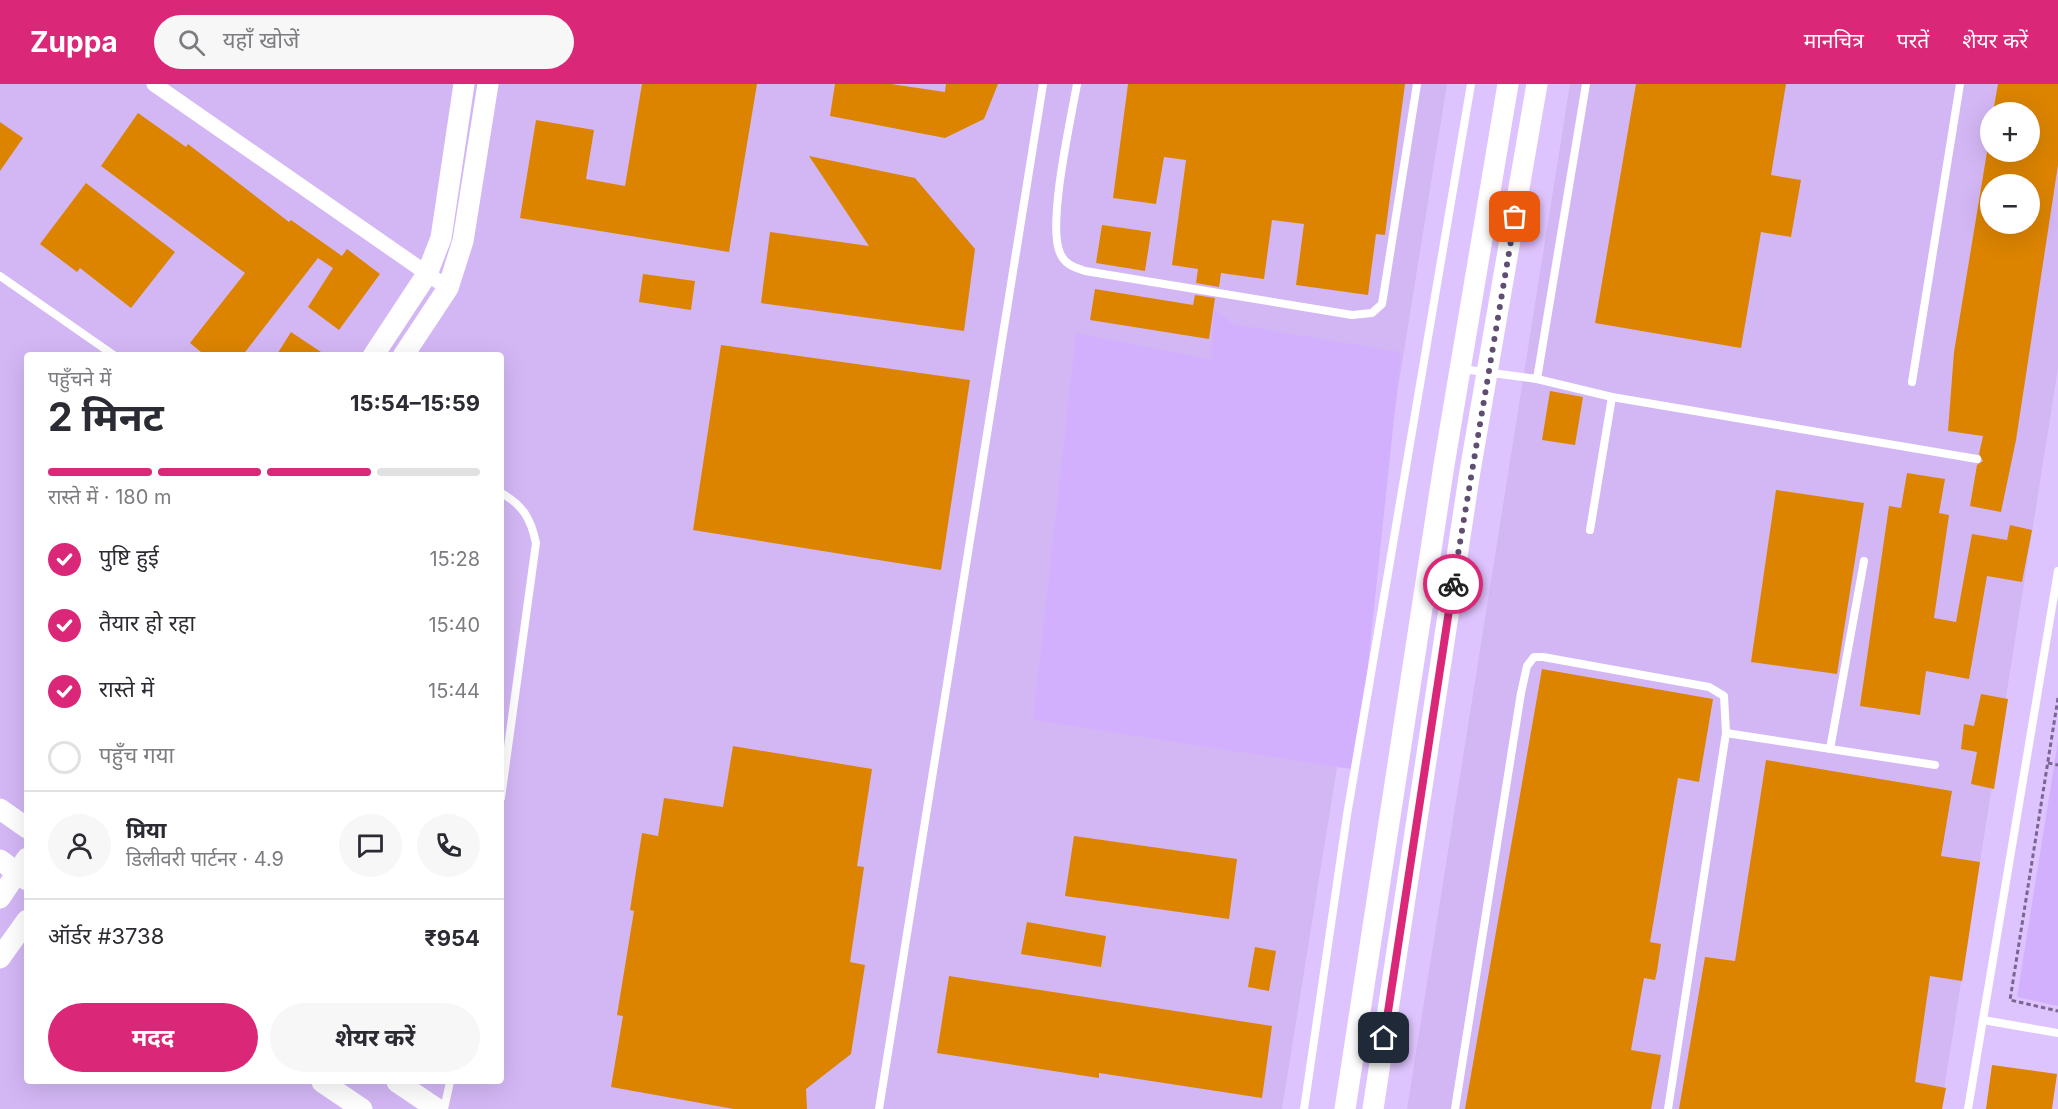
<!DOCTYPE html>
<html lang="hi">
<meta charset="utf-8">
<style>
body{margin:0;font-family:Inter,"Noto Sans Devanagari",sans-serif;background:#f7f7f7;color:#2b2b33;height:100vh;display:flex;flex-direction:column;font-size:22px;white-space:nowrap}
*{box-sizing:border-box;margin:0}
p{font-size:20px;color:#7c7c81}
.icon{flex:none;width:33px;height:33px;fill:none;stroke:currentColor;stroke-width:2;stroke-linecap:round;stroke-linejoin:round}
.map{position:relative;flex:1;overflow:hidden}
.side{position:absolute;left:24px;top:268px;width:480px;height:732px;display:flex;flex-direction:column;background:#fff;border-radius:6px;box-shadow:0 6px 24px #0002}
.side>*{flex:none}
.tools{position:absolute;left:1980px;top:18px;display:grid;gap:12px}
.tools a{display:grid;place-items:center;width:60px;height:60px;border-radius:50%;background:#fff;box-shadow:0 6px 24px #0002;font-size:30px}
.pin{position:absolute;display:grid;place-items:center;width:51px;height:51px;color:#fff;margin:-26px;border-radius:12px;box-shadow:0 3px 9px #0006}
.courier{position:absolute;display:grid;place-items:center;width:60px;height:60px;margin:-30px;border:4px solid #db2777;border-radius:50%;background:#fff;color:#222;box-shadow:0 2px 8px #0007}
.summary em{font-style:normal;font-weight:700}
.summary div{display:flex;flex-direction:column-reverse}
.summary{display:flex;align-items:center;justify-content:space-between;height:102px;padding:0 24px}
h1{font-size:39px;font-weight:700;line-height:45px}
.bar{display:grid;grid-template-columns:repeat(4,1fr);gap:9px 6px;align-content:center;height:72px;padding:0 24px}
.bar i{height:8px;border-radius:4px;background:#e1e1e2}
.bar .selected{background:#db2777}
.bar p{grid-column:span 4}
.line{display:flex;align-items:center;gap:15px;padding:0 24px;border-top:2px solid #e1e1e2}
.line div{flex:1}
.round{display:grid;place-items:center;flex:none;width:63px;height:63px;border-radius:32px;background:#f7f7f7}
ol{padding:0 24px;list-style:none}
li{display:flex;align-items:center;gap:18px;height:66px}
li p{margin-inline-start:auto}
li .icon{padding:6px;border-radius:50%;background:#db2777;color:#fff;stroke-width:4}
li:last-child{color:#7c7c81}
li i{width:33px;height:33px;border:3px solid #e1e1e2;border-radius:50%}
.cta{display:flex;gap:12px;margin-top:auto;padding:12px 24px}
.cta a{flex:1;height:69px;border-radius:36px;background:#db2777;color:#fff;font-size:24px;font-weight:700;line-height:69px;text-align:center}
.cta a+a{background:#f7f7f7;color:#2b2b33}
header{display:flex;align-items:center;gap:36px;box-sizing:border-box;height:84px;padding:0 30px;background:#db2777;color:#fff}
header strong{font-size:28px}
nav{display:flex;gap:33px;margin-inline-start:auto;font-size:21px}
.search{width:420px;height:54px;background:#f7f7f7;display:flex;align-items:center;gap:15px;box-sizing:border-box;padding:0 21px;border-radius:33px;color:#7c7c81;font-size:22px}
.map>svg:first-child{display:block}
.built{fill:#d3b7f5;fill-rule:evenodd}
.green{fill:#d3b0fd}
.building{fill:#dc8400;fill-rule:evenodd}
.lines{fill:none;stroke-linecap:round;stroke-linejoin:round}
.path{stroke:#7a6690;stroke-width:3;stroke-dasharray:4.5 3;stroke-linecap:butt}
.lane{stroke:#fff;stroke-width:8}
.street{stroke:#fff;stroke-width:15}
.secondary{stroke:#fff;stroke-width:21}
.done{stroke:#5f4d72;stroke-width:6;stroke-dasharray:0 10.8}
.route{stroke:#db2777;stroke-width:8}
</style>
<header>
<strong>Zuppa</strong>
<div class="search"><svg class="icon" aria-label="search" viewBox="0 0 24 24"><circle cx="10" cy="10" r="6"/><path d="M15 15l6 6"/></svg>यहाँ खोजें</div>
<nav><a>मानचित्र</a><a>परतें</a><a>शेयर करें</a></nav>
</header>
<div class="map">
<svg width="2058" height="1025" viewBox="0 0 2058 1025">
<rect width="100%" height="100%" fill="#dec4fe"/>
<g class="built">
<path d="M 0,0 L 1447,0 L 1282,1025 L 0,1025 ZM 27,272 L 501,272 L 501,998 L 27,998 Z"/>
<path d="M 1570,0 L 2058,0 L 2058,284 L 1941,1025 L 1407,1025 ZM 1990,28 L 2030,28 L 2030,68 L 1990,68 ZM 1990,100 L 2030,100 L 2030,140 L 1990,140 Z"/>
</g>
<g class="green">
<polygon points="1214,224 1233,240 1401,268 1357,686 1033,636 1076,249 1211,275"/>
<polygon points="2058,657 2058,922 2017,913"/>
</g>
<g class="building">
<polygon points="642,0 757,0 729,168 520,134 536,36 594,46 586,95 625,102"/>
<polygon points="835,0 891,0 945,8 946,0 998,0 984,35 945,54 830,32"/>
<polygon points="1128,0 1405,0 1385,151 1376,150 1368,211 1296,201 1304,140 1272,136 1264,195 1221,189 1219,203 1196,199 1198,185 1172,181 1186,76 1164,73 1156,120 1113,114"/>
<polygon points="1636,0 1786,0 1771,91 1801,96 1791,153 1761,148 1741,264 1595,239"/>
<path d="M 1998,0 L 2058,0 L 2058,81 L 2016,356 L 2001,428 L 1970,422 L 1977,381 L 1983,377 L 1979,370 L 1983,352 L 1948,347 L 1954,268 L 1987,68 L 2030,68 L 2030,28 L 1993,28 ZM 1990,100 L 2030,100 L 2030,140 L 1990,140 Z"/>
<polygon points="138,29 186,63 188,60 289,138 291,136 342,172 347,165 380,190 339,246 308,223 333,184 318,174 242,272 206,272 190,259 245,189 101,82"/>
<polygon points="0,38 23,54 0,87"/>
<polygon points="809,72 915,94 975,165 964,247 761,219 770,148 869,162"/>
<polygon points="86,99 175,168 131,224 80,184 77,188 40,160"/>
<polygon points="1102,141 1151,148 1145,187 1096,179"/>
<polygon points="643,190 695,197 691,226 639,218"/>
<polygon points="1095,205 1193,221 1195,211 1215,214 1209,255 1090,236"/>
<polygon points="291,248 327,272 276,272"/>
<polygon points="721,261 970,296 941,486 693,446"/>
<polygon points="1550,307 1583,313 1575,361 1542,356"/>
<polygon points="1907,389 1945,395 1939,429 1949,431 1934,534 1956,538 1972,450 2007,456 2010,441 2032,446 2022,498 1987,492 1969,595 1926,587 1920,631 1860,622 1889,422 1901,424"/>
<polygon points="1776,406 1864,419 1837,590 1751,578"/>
<polygon points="1542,585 1713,615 1699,698 1678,694 1650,858 1661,860 1657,887 1655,896 1644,894 1631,966 1661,971 1651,1025 1465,1025"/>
<polygon points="1981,610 2008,615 1994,705 1971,700 1977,668 1961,665 1964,640 1974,642"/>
<polygon points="733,662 872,685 857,782 864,783 850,878 865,881 851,970 806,1005 807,1025 734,1025 611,1003 623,932 617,931 634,827 630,826 642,749 658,752 664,714 723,723"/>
<polygon points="1766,676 1952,707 1941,772 1980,778 1962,897 1930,892 1915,998 1946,1004 1942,1025 1679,1025 1705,873 1735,877"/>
<polygon points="1074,752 1237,775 1229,835 1065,812"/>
<polygon points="1027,838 1106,852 1101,883 1021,870"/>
<polygon points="1255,863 1276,867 1269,907 1248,903"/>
<polygon points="949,892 1272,942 1262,1014 1099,989 1099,994 937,969"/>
<polygon points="1992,981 2057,990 2052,1025 1986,1025"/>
</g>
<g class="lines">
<g class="path">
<polyline points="2058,614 2010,916 2058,927"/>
<polyline points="2048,679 2058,681"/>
</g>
<g class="lane">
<path d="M 1077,0 C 1071,35 1047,140 1060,169 C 1065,181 1074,183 1085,187 L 1352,231 L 1372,229 L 1382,220 L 1417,0"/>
<polyline points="0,192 115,272"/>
<polyline points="1462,285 1537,295 1612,313 1977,375"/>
<polyline points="1537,295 1586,0"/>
<polyline points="1912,298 1960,0"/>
<path d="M 501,409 C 523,421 531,435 536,459 L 501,714"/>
<polyline points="1590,446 1612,313"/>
<polyline points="1726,649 1935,681"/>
<polyline points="1830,665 1864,477"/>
<polyline points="1983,936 2058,949"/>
<polyline points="444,1025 450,998"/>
<polyline points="879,1025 1043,0"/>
<polyline points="1304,1025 1347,731 1471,0"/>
<polyline points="1455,1025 1521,609 1527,582 1534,573 1543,573 1709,603 1724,612 1726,649 1668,1025"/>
<polyline points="1968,1025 2058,487"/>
</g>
<polyline class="street" points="154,0 448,204"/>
<g class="secondary">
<polyline points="373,272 427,190 441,154 464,0"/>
<polyline points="403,272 448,204 463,157 488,0"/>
<polyline points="0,725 27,744"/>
<polyline points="0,776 27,796"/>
<polyline points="0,814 27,774"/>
<polyline points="0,874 27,836"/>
<polyline points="322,998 362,1025"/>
<polyline points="397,998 437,1025"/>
<polyline points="1345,1025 1444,381 1508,0"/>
<polyline points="1373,1025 1470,387 1537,0"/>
</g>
</g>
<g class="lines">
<polyline class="done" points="1453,500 1515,133"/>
<polyline class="route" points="1384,954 1453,500"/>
</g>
</svg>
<div class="tools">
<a>+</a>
<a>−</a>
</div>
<div class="pin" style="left:1515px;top:133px;background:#ea580c"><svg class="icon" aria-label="bag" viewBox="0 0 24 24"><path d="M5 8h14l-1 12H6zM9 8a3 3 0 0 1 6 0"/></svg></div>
<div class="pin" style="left:1384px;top:954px;background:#1f2937"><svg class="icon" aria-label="home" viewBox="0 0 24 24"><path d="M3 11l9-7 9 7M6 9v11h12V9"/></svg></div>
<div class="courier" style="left:1453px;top:500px"><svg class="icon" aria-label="bike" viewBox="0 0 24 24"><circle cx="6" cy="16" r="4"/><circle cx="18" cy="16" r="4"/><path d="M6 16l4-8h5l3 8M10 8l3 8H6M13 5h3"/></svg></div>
<section class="side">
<div class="summary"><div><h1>2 मिनट</h1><p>पहुँचने में</p></div><em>15:54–15:59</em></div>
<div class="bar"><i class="selected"></i><i class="selected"></i><i class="selected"></i><i></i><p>रास्ते में · 180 m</p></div>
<ol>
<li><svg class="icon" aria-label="check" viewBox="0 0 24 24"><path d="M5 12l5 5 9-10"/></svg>पुष्टि हुई<p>15:28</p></li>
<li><svg class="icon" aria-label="check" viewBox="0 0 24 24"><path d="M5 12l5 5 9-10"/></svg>तैयार हो रहा<p>15:40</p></li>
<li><svg class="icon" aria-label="check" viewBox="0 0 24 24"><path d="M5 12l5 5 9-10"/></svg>रास्ते में<p>15:44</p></li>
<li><i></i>पहुँच गया</li>
</ol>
<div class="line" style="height:108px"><a class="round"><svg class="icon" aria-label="person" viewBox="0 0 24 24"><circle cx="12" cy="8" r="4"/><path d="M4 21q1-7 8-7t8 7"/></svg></a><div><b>प्रिया</b><p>डिलीवरी पार्टनर · 4.9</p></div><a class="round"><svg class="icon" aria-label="chat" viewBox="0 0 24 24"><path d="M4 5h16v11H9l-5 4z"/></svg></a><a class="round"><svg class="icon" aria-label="phone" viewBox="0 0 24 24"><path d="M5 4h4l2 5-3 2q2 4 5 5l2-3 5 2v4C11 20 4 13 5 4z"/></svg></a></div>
<div class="line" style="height:78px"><div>ऑर्डर #3738</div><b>₹954</b></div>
<div class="cta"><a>मदद</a><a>शेयर करें</a></div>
</section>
</div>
